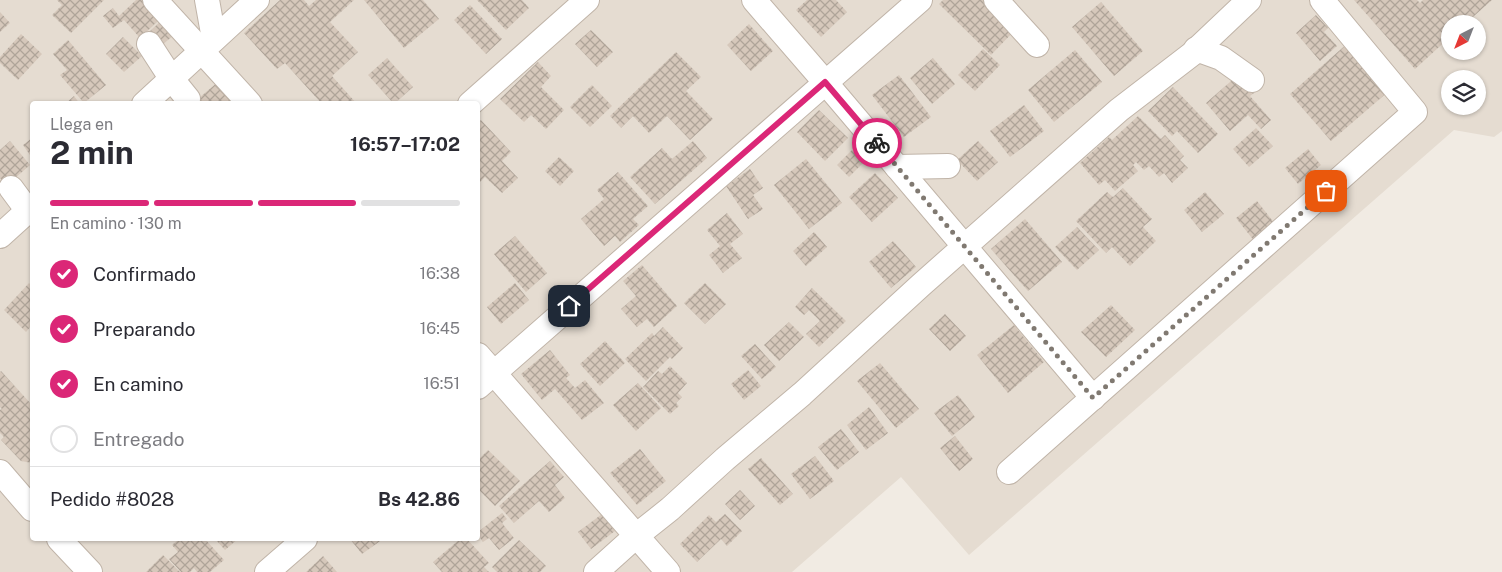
<!DOCTYPE html>
<html lang="es">
<meta charset="utf-8">
<style>
body{margin:0;font-family:"Public Sans",sans-serif;background:#f7f7f7;color:#2b2b33;height:100vh;display:flex;flex-direction:column;font-size:19px;white-space:nowrap}
*{box-sizing:border-box;margin:0}
p{font-size:16px;color:#7c7c81}
.icon{flex:none;width:28px;height:28px;fill:none;stroke:currentColor;stroke-width:2;stroke-linecap:round;stroke-linejoin:round}
.map{position:relative;flex:1;overflow:hidden}
.panel{position:absolute;left:30px;top:101px;width:450px;height:440px;display:flex;flex-direction:column;background:#fff;border-radius:5px;box-shadow:0 1px 4px #0004}
.panel>*{flex:none}
.needle{width:32px;rotate:222deg}
.buttons{position:absolute;left:1441px;top:15px;display:grid;gap:10px}
.buttons a{display:grid;place-items:center;width:45px;height:45px;border-radius:50%;background:#fff;box-shadow:0 1px 4px #0004;font-size:25px}
.pin{position:absolute;display:grid;place-items:center;width:42px;height:42px;color:#fff;margin:-21px;border-radius:10px;box-shadow:0 2px 8px #0006}
.courier{position:absolute;display:grid;place-items:center;width:50px;height:50px;margin:-25px;border:4px solid #db2777;border-radius:50%;background:#fff;color:#222;box-shadow:0 1px 6px #0007}
.overview em{font-style:normal;font-weight:700}
.overview div{display:flex;flex-direction:column-reverse}
.overview{display:flex;align-items:center;justify-content:space-between;height:85px;padding:0 20px}
h1{font-size:32px;font-weight:700;line-height:38px}
.bar{display:grid;grid-template-columns:repeat(4,1fr);gap:8px 5px;align-content:center;height:60px;padding:0 20px}
.bar i{height:6px;border-radius:4px;background:#e1e1e2}
.bar .on{background:#db2777}
.bar p{grid-column:span 4}
.line{display:flex;align-items:center;gap:12px;padding:0 20px;border-top:1px solid #e1e1e2}
.line div{flex:1}
ol{padding:0 20px;list-style:none}
li{display:flex;align-items:center;gap:15px;height:55px}
li p{margin-inline-start:auto}
li .icon{padding:5px;border-radius:50%;background:#db2777;color:#fff;stroke-width:4}
li:last-child{color:#7c7c81}
li i{width:28px;height:28px;border:2px solid #e1e1e2;border-radius:50%}
.map>svg:first-child{display:block}
.residential{fill:#e5dcd1;fill-rule:evenodd}
.building{fill:url(#building-cross-hatch)}
.lines{fill:none;stroke-linecap:round;stroke-linejoin:round}
.minor-casing{stroke:#c0b4a8;stroke-width:26}
.minor{stroke:#fff;stroke-width:24}
.done{stroke:#807971;stroke-width:5;stroke-dasharray:0 9}
.route{stroke:#db2777;stroke-width:6}
</style>
<div class="map">
<svg width="1502" height="572" viewBox="0 0 1502 572">
<defs>
<pattern id="building-cross-hatch" width="8" height="8" patternUnits="userSpaceOnUse" patternTransform="scale(1.25)"><rect width="8" height="8" fill="#d6c8bb"/><path d="M0 0l8 8M0 8l8-8" fill="none" stroke="#afa499"/></pattern>
</defs>
<rect width="100%" height="100%" fill="#f1ebe3"/>
<path class="residential" d="M 0,0 L 1502,0 L 1502,131 L 1494,137 L 1454,130 L 969,555 L 901,477 L 792,572 L 0,572 ZM 1450,24 L 1478,24 L 1478,51 L 1450,51 ZM 1450,79 L 1478,79 L 1478,106 L 1450,106 ZM 32,104 L 478,104 L 478,539 L 32,539 Z"/>
<g class="building">
<polygon points="57,0 104,0 71,33 52,15 62,5"/>
<polygon points="136,0 143,0 160,19 140,38 124,20 113,28 103,16 113,8 119,16"/>
<polygon points="280,0 304,0 309,6 316,0 354,0 330,22 358,52 332,76 357,104 322,104 285,63 277,69 244,33"/>
<polygon points="364,0 423,0 439,19 404,48"/>
<polygon points="477,0 522,0 529,8 506,30"/>
<polygon points="807,0 836,0 847,12 821,37 796,10"/>
<polygon points="943,0 988,0 1017,28 991,55 939,4"/>
<polygon points="1354,0 1417,0 1420,3 1423,0 1492,0 1465,24 1450,24 1450,37 1415,69"/>
<polygon points="1101,2 1143,51 1114,76 1072,27"/>
<polygon points="470,5 502,39 486,54 454,20"/>
<polygon points="0,12 10,23 0,32"/>
<polygon points="1316,15 1328,28 1324,32 1337,46 1320,61 1296,33"/>
<polygon points="163,19 175,34 161,46 148,33"/>
<polygon points="749,24 773,51 751,71 727,45"/>
<polygon points="591,30 613,52 597,67 575,44"/>
<polygon points="21,34 42,54 18,80 0,63 0,57"/>
<polygon points="123,37 142,56 124,72 106,54"/>
<polygon points="68,40 106,85 84,103 60,75 67,70 53,54"/>
<polygon points="1348,43 1389,91 1331,141 1290,94"/>
<polygon points="983,49 1000,65 975,91 958,75"/>
<polygon points="1075,50 1102,82 1054,122 1028,90"/>
<polygon points="676,52 701,77 686,91 713,119 690,140 667,116 649,133 633,116 621,128 610,116"/>
<polygon points="387,58 413,87 394,104 368,75"/>
<polygon points="933,58 955,84 932,104 910,78"/>
<polygon points="538,62 551,76 541,87 564,110 546,129 531,115 524,122 500,99"/>
<polygon points="899,75 931,117 904,137 872,95"/>
<polygon points="1238,75 1254,93 1250,96 1271,120 1261,129 1248,115 1230,131 1206,103"/>
<polygon points="218,82 236,104 195,104 194,102"/>
<polygon points="592,85 612,106 590,127 570,107"/>
<polygon points="1173,87 1218,134 1198,153 1177,131 1172,136 1148,111"/>
<polygon points="74,96 80,104 65,104"/>
<polygon points="1024,105 1044,131 1010,157 990,131"/>
<polygon points="819,110 848,138 825,161 797,132"/>
<polygon points="1138,116 1161,139 1165,135 1184,156 1180,160 1188,168 1172,183 1164,173 1159,177 1149,166 1144,170 1136,162 1133,165 1138,171 1115,191 1105,180 1099,185 1080,163 1109,137 1112,140"/>
<polygon points="481,120 511,152 502,161 518,178 502,193 485,177 478,184 478,123"/>
<polygon points="1256,128 1273,146 1249,167 1233,149"/>
<polygon points="32,138 32,158 23,145"/>
<polygon points="10,141 30,165 6,186 0,178 0,150"/>
<polygon points="693,141 707,158 655,204 630,177 662,148 672,159"/>
<polygon points="978,141 998,162 977,181 957,160"/>
<polygon points="1308,149 1321,165 1298,184 1285,168"/>
<polygon points="852,150 864,162 849,177 837,165"/>
<polygon points="559,157 574,171 560,186 545,171"/>
<polygon points="806,159 842,203 809,229 774,185"/>
<polygon points="750,169 763,188 753,195 763,209 748,219 726,186"/>
<polygon points="618,172 648,206 633,219 639,225 620,242 615,236 604,246 581,219 604,199 597,190"/>
<polygon points="875,173 898,198 872,222 849,197"/>
<polygon points="1123,188 1152,219 1143,227 1156,241 1130,266 1112,247 1106,253 1076,221 1107,192 1113,197"/>
<polygon points="1205,192 1224,214 1202,232 1184,210"/>
<polygon points="1257,201 1276,225 1255,242 1236,218"/>
<polygon points="727,213 743,234 730,244 742,258 723,273 709,255 720,246 707,230"/>
<polygon points="1025,219 1062,262 1028,291 991,249"/>
<polygon points="1077,227 1099,250 1077,270 1055,247"/>
<polygon points="814,232 827,247 806,266 793,251"/>
<polygon points="515,236 547,273 526,292 494,254"/>
<polygon points="893,241 916,267 891,288 869,262"/>
<polygon points="642,265 677,306 654,327 647,319 637,327 621,309 636,296 623,281"/>
<polygon points="29,283 32,286 32,325 26,332 4,310"/>
<polygon points="515,283 529,300 501,324 487,307"/>
<polygon points="705,283 726,304 705,324 684,303"/>
<polygon points="812,288 846,321 819,347 806,334 820,321 809,310 804,315 795,307"/>
<polygon points="1111,305 1135,330 1106,357 1081,332"/>
<polygon points="945,314 966,336 950,351 929,329"/>
<polygon points="789,322 804,337 779,361 764,345"/>
<polygon points="1014,325 1044,362 1008,393 977,355"/>
<polygon points="663,327 683,348 672,359 670,357 646,381 625,359 652,333 654,336"/>
<polygon points="605,341 625,363 600,386 580,364"/>
<polygon points="755,344 776,367 762,379 741,356"/>
<polygon points="550,350 570,375 566,378 575,388 585,380 604,403 582,420 555,389 542,400 521,374"/>
<polygon points="880,363 919,409 896,428 857,381"/>
<polygon points="670,366 687,383 678,393 682,397 676,403 679,406 670,414 643,387 658,371 662,374"/>
<polygon points="748,370 761,386 744,400 731,384"/>
<polygon points="1,371 32,405 32,463 21,461 1,440 4,437 0,433 0,410 2,409 0,407 0,372"/>
<polygon points="638,383 661,408 636,431 613,405"/>
<polygon points="958,395 975,417 952,436 934,413"/>
<polygon points="869,407 888,433 866,450 847,425"/>
<polygon points="841,429 859,452 837,470 818,447"/>
<polygon points="955,436 973,459 959,471 940,448"/>
<polygon points="640,449 666,481 637,505 610,473"/>
<polygon points="488,450 520,481 495,506 478,489 478,460"/>
<polygon points="815,456 834,481 810,499 791,474"/>
<polygon points="761,458 793,494 780,505 748,469"/>
<polygon points="550,461 564,477 555,485 565,498 549,512 539,501 514,523 499,506"/>
<polygon points="740,490 755,506 740,520 725,504"/>
<polygon points="502,513 507,519 502,523 514,538 499,550 489,538 483,542 478,535 478,532"/>
<polygon points="602,514 615,531 591,549 578,532"/>
<polygon points="725,514 742,531 727,546 721,539 697,562 680,544 709,515 716,522"/>
<polygon points="179,539 205,539 224,560 210,572 197,572 194,568 190,572 181,572 169,559 178,552 172,545"/>
<polygon points="215,539 238,539 225,550"/>
<polygon points="350,539 383,539 362,554"/>
<polygon points="460,539 467,539 489,563 484,567 489,572 442,572 433,562"/>
<polygon points="519,540 546,566 540,572 497,572 492,567"/>
<polygon points="163,555 180,572 146,572"/>
<polygon points="323,556 337,572 306,572"/>
</g>
<g class="lines">
<g class="minor-casing">
<g id="minor">
<polyline points="155,0 250,104"/>
<polyline points="207,0 214,39"/>
<polyline points="754,0 825,82 1093,398"/>
<polyline points="996,0 1037,45"/>
<polyline points="149,44 171,78 188,99"/>
<polyline points="1196,49 1221,58 1252,80"/>
<polyline points="144,104 257,0"/>
<polyline points="470,104 587,0"/>
<polyline points="897,167 948,166"/>
<polyline points="11,188 28,211"/>
<polyline points="0,236 32,207"/>
<polyline points="478,355 668,572"/>
<polyline points="478,387 920,0"/>
<polyline points="0,472 32,509"/>
<polyline points="1009,472 1415,112 1322,0"/>
<polyline points="59,539 90,572"/>
<polyline points="267,572 305,539"/>
<polyline points="596,572 636,536 670,509 725,459 802,394 921,285 1119,110 1192,54 1249,0"/>
</g>
</g>
<use href="#minor" class="minor"/>
</g>
<g class="lines">
<polyline class="done" points="877,143 1093,398 1326,191"/>
<polyline class="route" points="569,306 825,82 877,143"/>
</g>
</svg>
<div class="buttons">
<a><svg class="needle" viewBox="-14 -14 28 28"><path d="M0-13l5 13h-10z" fill="#e53935"/><path d="M0 13l5-13h-10z" fill="#7c7c81"/></svg></a>
<a><svg class="icon" aria-label="layers" viewBox="0 0 24 24"><path d="M12 4l9 5-9 5-9-5zM3 14l9 5 9-5"/></svg></a>
</div>
<div class="pin" style="left:1326px;top:191px;background:#ea580c"><svg class="icon" aria-label="bag" viewBox="0 0 24 24"><path d="M5 8h14l-1 12H6zM9 8a3 3 0 0 1 6 0"/></svg></div>
<div class="pin" style="left:569px;top:306px;background:#1f2937"><svg class="icon" aria-label="home" viewBox="0 0 24 24"><path d="M3 11l9-7 9 7M6 9v11h12V9"/></svg></div>
<div class="courier" style="left:877px;top:143px"><svg class="icon" aria-label="bike" viewBox="0 0 24 24"><circle cx="6" cy="16" r="4"/><circle cx="18" cy="16" r="4"/><path d="M6 16l4-8h5l3 8M10 8l3 8H6M13 5h3"/></svg></div>
<section class="panel">
<div class="overview"><div><h1>2 min</h1><p>Llega en</p></div><em>16:57–17:02</em></div>
<div class="bar"><i class="on"></i><i class="on"></i><i class="on"></i><i></i><p>En camino · 130 m</p></div>
<ol>
<li><svg class="icon" aria-label="check" viewBox="0 0 24 24"><path d="M5 12l5 5 9-10"/></svg>Confirmado<p>16:38</p></li>
<li><svg class="icon" aria-label="check" viewBox="0 0 24 24"><path d="M5 12l5 5 9-10"/></svg>Preparando<p>16:45</p></li>
<li><svg class="icon" aria-label="check" viewBox="0 0 24 24"><path d="M5 12l5 5 9-10"/></svg>En camino<p>16:51</p></li>
<li><i></i>Entregado</li>
</ol>
<div class="line" style="height:65px"><div>Pedido #8028</div><b>Bs 42.86</b></div>
</section>
</div>
